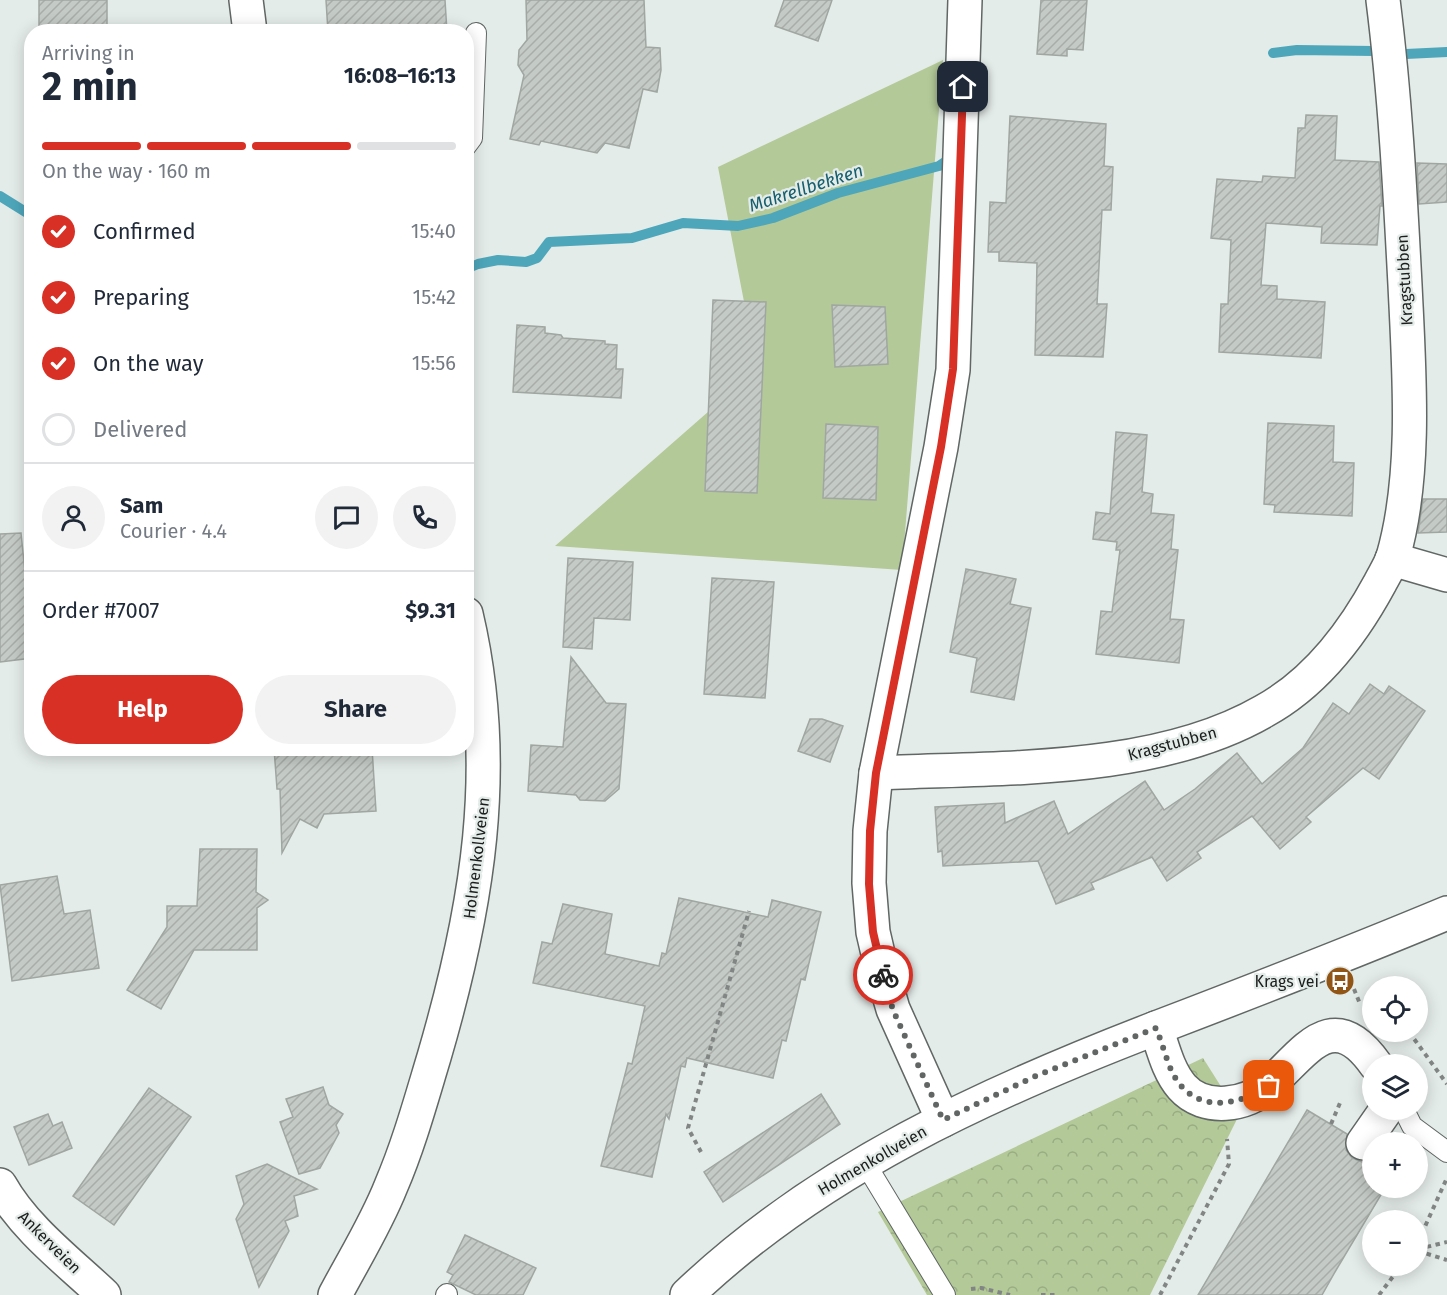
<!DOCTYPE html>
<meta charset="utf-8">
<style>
body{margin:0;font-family:"Fira Sans",sans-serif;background:#f2f2f3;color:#1f2937;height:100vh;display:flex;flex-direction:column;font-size:22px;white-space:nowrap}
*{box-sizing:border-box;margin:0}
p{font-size:20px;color:#747a83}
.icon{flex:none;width:33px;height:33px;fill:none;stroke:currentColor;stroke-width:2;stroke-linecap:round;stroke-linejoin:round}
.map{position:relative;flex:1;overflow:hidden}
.details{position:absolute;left:24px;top:24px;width:450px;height:732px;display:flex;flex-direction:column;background:#fff;border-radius:24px;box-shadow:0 3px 15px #0003}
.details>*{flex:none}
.controls{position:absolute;left:1362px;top:976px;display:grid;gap:12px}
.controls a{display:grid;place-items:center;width:66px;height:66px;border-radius:50%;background:#fff;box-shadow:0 3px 15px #0003;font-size:30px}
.pin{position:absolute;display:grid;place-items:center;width:51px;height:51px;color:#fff;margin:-26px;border-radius:12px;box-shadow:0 3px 9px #0006}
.courier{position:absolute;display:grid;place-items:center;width:60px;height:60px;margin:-30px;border:4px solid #d93025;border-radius:50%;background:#fff;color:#222;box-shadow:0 2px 8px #0007}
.summary em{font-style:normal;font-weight:700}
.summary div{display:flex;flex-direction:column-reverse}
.summary{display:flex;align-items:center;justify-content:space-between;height:102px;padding:0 18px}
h1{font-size:39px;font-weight:700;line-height:45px}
.bar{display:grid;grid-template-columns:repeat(4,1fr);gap:9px 6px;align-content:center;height:72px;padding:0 18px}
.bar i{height:8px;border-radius:4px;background:#e0e1e3}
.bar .active{background:#d93025}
.bar p{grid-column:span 4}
.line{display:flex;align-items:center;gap:15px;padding:0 18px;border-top:2px solid #e0e1e3}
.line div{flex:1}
.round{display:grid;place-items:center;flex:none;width:63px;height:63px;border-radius:32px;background:#f2f2f3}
ol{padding:0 18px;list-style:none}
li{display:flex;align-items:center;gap:18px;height:66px}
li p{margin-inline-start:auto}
li .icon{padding:6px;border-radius:50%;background:#d93025;color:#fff;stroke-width:4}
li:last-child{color:#747a83}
li i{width:33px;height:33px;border:3px solid #e0e1e3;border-radius:50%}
.button{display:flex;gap:12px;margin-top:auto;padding:12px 18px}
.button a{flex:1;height:69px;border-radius:36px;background:#d93025;color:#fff;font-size:24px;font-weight:700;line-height:69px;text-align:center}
.button a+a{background:#f2f2f3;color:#1f2937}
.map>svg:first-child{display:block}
.grass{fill:#b3c998}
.forest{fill:url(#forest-crowns)}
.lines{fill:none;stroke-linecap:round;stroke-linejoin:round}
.stream{stroke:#4ea6ba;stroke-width:10}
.building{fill:url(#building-hatch);stroke:#a0a6a1;stroke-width:1.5}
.service-casing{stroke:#606764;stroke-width:22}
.minor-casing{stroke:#606764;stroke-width:36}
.secondary-casing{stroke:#606764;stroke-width:36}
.path{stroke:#818684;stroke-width:4;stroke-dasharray:4.5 4.5;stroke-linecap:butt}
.service{stroke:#fff;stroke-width:20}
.minor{stroke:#fff;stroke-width:33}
.secondary{stroke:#fff;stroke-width:33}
.done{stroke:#616664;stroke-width:6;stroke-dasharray:0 10.8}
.route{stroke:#d93025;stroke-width:8}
.labels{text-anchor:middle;stroke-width:4.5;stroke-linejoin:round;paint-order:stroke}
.street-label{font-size:16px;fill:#1b1e1d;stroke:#e4ece9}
.poi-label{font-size:16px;fill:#1b1e1d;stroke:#e4ece9;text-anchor:end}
.water-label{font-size:18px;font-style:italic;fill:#175f6e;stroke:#e4ece9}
</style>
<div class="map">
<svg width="1447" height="1295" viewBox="0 0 1447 1295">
<defs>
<pattern id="forest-crowns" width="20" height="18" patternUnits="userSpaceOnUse" patternTransform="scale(1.5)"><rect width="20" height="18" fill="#b3c998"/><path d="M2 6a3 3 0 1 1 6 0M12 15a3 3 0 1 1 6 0" fill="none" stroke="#99ac83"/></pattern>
<pattern id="building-hatch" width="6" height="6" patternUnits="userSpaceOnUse" patternTransform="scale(1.5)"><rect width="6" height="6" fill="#c4cac5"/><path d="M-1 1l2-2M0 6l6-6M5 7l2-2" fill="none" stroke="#a8ada9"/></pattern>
</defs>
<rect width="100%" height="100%" fill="#e4ece9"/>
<polygon class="grass" points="943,60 902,570 555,546 757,369 718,167"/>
<polygon class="forest" points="1203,1058 1239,1115 1150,1295 927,1295 878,1212"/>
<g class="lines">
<g class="stream">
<polyline points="1273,53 1297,50 1374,51"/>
<polyline points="1406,54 1447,52"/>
<polyline points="0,196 32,216"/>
<polyline points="466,269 478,264 498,260 526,262 537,258 549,242 632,238 683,223 738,226 773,218 838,193 939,166 948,160"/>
</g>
</g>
<g class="building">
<rect x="39" y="0" width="68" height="32"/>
<polygon points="326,0 445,0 447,32 328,32"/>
<polygon points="526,0 644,0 646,47 660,48 661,70 657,92 643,89 629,148 605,143 597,153 541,141 539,145 510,139 524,75 518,65 519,50 527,40"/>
<polygon points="784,0 832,0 818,41 775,26"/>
<polygon points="1041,0 1087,0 1083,50 1067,49 1067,56 1037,54"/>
<polygon points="1306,115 1337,116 1335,160 1379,162 1382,206 1380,206 1377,245 1321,243 1322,227 1266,223 1261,285 1277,286 1277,299 1325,302 1321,358 1219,352 1221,304 1228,304 1231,240 1211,238 1217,179 1262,182 1263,176 1295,178 1298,128 1305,128"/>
<polygon points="1010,116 1106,124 1104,166 1113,167 1111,210 1102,210 1097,304 1107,304 1103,357 1035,355 1037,263 999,261 999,252 988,252 990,202 1006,203"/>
<polygon points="1417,163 1447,164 1447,202 1419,204"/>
<polygon points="713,300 766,302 757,493 705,491"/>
<polygon points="832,305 885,307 888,364 835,367"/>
<polygon points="517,325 545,327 545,333 561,335 563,338 605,341 605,344 617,345 616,369 623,369 621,398 513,392"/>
<polygon points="1268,423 1334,426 1333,462 1354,463 1352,516 1274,512 1275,505 1264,504"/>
<polygon points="826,424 878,427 876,500 823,498"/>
<polygon points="1116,432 1147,435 1142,492 1153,494 1151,513 1174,515 1171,549 1178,550 1170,619 1184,620 1179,663 1096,654 1101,611 1112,612 1120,550 1116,550 1117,542 1093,539 1096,512 1110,514"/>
<polygon points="1423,499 1447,499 1447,532 1418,533"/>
<polygon points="21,533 26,582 32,586 32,593 27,597 32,658 0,662 0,534"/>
<polygon points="568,558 633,562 630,620 594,618 592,649 563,647"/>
<polygon points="966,569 1016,579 1010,604 1031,608 1014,700 971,692 977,658 950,652"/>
<polygon points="712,578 774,582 765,698 704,694"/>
<polygon points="571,657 606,703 626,704 619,789 605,801 580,800 576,795 528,791 531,745 563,747"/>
<polygon points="1370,684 1384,694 1389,686 1425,711 1379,779 1363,768 1306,817 1311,822 1280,849 1252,816 1197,852 1201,858 1167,881 1152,857 1091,883 1094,889 1056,904 1038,861 943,866 942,851 938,852 935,807 1004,803 1005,823 1054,801 1068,834 1145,781 1164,810 1195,789 1237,753 1262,784 1303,748 1333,703 1349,714"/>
<polygon points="810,719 822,719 843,726 830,762 798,751"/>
<polygon points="274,748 372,748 376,811 324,814 317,828 300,819 282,853 280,789 277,789"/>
<polygon points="200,849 257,849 256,892 268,900 257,908 257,950 194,950 161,1009 127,990 167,927 167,906 197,906"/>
<polygon points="57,876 64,914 90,910 99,968 12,981 0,885"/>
<polygon points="679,898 768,917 772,900 821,912 805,980 801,979 786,1041 782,1040 773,1078 687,1058 685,1067 681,1066 669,1119 666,1114 652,1177 601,1166 628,1063 632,1064 645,1006 533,983 542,942 552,944 563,904 612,914 605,954 659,966 662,953 666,954"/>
<polygon points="323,1087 329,1105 343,1114 336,1125 339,1133 320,1168 299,1174 280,1122 293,1117 286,1099"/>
<polygon points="149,1088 191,1117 114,1225 73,1196"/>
<polygon points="821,1094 840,1124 723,1202 704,1172"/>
<polygon points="1307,1110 1347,1134 1346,1150 1352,1158 1362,1162 1372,1159 1372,1188 1385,1188 1335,1272 1322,1295 1198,1295"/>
<polygon points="48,1114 53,1126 62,1122 72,1148 29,1165 14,1127"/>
<polygon points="267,1164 317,1189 294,1196 298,1216 285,1221 289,1231 259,1287 236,1219 244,1204 236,1176"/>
<polygon points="465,1235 536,1268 523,1295 476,1295 449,1282 453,1275 447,1272"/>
</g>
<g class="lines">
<g class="service-casing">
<g id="service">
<polyline points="466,146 472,138 476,33"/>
<polyline points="1404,1110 1412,1126 1447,1152"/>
<polyline points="865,1163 945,1295"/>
<polyline points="446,1295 447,1294"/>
</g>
</g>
<g class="minor-casing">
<g id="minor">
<polyline points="1392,559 1447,575"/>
<path d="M 876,773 C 999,767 1155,774 1264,711 C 1315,683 1353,633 1380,583 C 1384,575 1390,566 1393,557 C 1417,474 1409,370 1405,285 C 1400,189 1395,95 1383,0"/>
<path d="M 1156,1028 C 1163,1048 1168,1071 1182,1087 C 1204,1112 1247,1106 1269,1085 C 1306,1051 1333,1004 1376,1065"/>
<polyline points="943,1120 893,1009 882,971 873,932 869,883 870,831 876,773 941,447 953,370 965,0"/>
<polyline points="1363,1143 1386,1110"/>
<path d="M 0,1185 C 24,1228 69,1262 104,1295"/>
</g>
</g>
<g class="secondary-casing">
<g id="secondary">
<polyline points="246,0 250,32"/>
<path d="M 335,1295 C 354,1259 376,1224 391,1186 C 409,1144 421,1100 434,1057 C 477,910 502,767 466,614"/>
<path d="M 687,1295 C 819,1169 987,1093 1156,1028 C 1253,991 1351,953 1447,913"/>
</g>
</g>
<g class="path">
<polyline points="1354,989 1360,1004"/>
<polyline points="1409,1032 1447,1084"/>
<polyline points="1331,1124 1340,1103"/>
<polyline points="701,1152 688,1128 749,911"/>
<polyline points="1418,1242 1446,1180"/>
<polyline points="1418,1249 1447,1242"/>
<polyline points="1418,1251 1447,1260"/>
<polyline points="971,1289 981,1288 1010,1295"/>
<polyline points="1041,1295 1056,1295"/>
<polyline points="1160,1295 1229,1164 1227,1139"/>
<polyline points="1379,1295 1401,1266"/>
</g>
<use href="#service" class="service"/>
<use href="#minor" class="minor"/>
<use href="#secondary" class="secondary"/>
</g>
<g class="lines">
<path class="done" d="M 883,975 L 893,1010 L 943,1120 L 1038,1075 L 1156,1028 C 1162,1042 1166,1059 1172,1072 C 1193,1114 1236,1107 1269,1086"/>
<polyline class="route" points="883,975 873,932 869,884 870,831 876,773 941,447 953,369 963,87"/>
</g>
<defs>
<g id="bus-disc" transform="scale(1.5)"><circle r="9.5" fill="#915516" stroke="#e4ece9"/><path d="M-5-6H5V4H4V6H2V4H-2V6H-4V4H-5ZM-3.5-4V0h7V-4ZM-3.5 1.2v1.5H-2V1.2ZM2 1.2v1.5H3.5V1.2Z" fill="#fff"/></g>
</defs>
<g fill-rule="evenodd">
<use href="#bus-disc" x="1340" y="981"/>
</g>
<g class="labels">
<g class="street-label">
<text transform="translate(1404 280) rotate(-93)" y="6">Kragstubben</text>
<text transform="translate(1172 743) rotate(-15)" y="6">Kragstubben</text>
<text transform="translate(476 858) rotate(-83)" y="6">Holmenkollveien</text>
<text transform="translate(872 1160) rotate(-30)" y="6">Holmenkollveien</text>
<text transform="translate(50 1242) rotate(45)" y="6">Ankerveien</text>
</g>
<g class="poi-label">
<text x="1319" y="987">Krags vei</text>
</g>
<g class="water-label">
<text transform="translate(806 188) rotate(-18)" y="6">Makrellbekken</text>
</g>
</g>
</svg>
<div class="controls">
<a><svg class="icon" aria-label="locate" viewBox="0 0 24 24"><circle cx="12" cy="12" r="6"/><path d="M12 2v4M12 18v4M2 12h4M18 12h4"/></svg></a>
<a><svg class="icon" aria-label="layers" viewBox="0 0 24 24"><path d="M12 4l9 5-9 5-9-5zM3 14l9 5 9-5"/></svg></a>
<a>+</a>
<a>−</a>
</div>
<div class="pin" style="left:1269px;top:1086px;background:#ea580c"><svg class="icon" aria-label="bag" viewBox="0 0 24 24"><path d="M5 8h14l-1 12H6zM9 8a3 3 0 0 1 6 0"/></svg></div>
<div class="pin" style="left:963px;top:87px;background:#1f2937"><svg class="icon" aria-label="home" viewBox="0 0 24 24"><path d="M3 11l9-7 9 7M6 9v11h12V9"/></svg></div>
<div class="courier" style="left:883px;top:975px"><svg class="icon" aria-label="bike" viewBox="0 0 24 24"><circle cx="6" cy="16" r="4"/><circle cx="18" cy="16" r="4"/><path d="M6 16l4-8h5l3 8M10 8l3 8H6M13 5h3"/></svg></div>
<section class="details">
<div class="summary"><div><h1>2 min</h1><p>Arriving in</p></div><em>16:08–16:13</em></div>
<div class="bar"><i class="active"></i><i class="active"></i><i class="active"></i><i></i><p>On the way · 160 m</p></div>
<ol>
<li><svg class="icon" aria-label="check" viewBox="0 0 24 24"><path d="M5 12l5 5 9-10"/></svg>Confirmed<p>15:40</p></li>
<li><svg class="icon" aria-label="check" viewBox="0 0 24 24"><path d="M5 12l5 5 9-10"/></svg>Preparing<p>15:42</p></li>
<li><svg class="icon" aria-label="check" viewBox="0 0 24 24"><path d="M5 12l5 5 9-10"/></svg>On the way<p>15:56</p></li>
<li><i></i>Delivered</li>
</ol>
<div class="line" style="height:108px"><a class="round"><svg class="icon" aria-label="person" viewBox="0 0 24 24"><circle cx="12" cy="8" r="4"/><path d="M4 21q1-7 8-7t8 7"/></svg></a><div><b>Sam</b><p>Courier · 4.4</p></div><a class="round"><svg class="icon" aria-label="chat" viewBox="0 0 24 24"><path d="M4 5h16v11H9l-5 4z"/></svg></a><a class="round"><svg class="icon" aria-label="phone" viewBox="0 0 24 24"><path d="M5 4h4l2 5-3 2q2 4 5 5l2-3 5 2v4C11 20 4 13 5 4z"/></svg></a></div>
<div class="line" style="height:78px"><div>Order #7007</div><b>$9.31</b></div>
<div class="button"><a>Help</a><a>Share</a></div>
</section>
</div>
